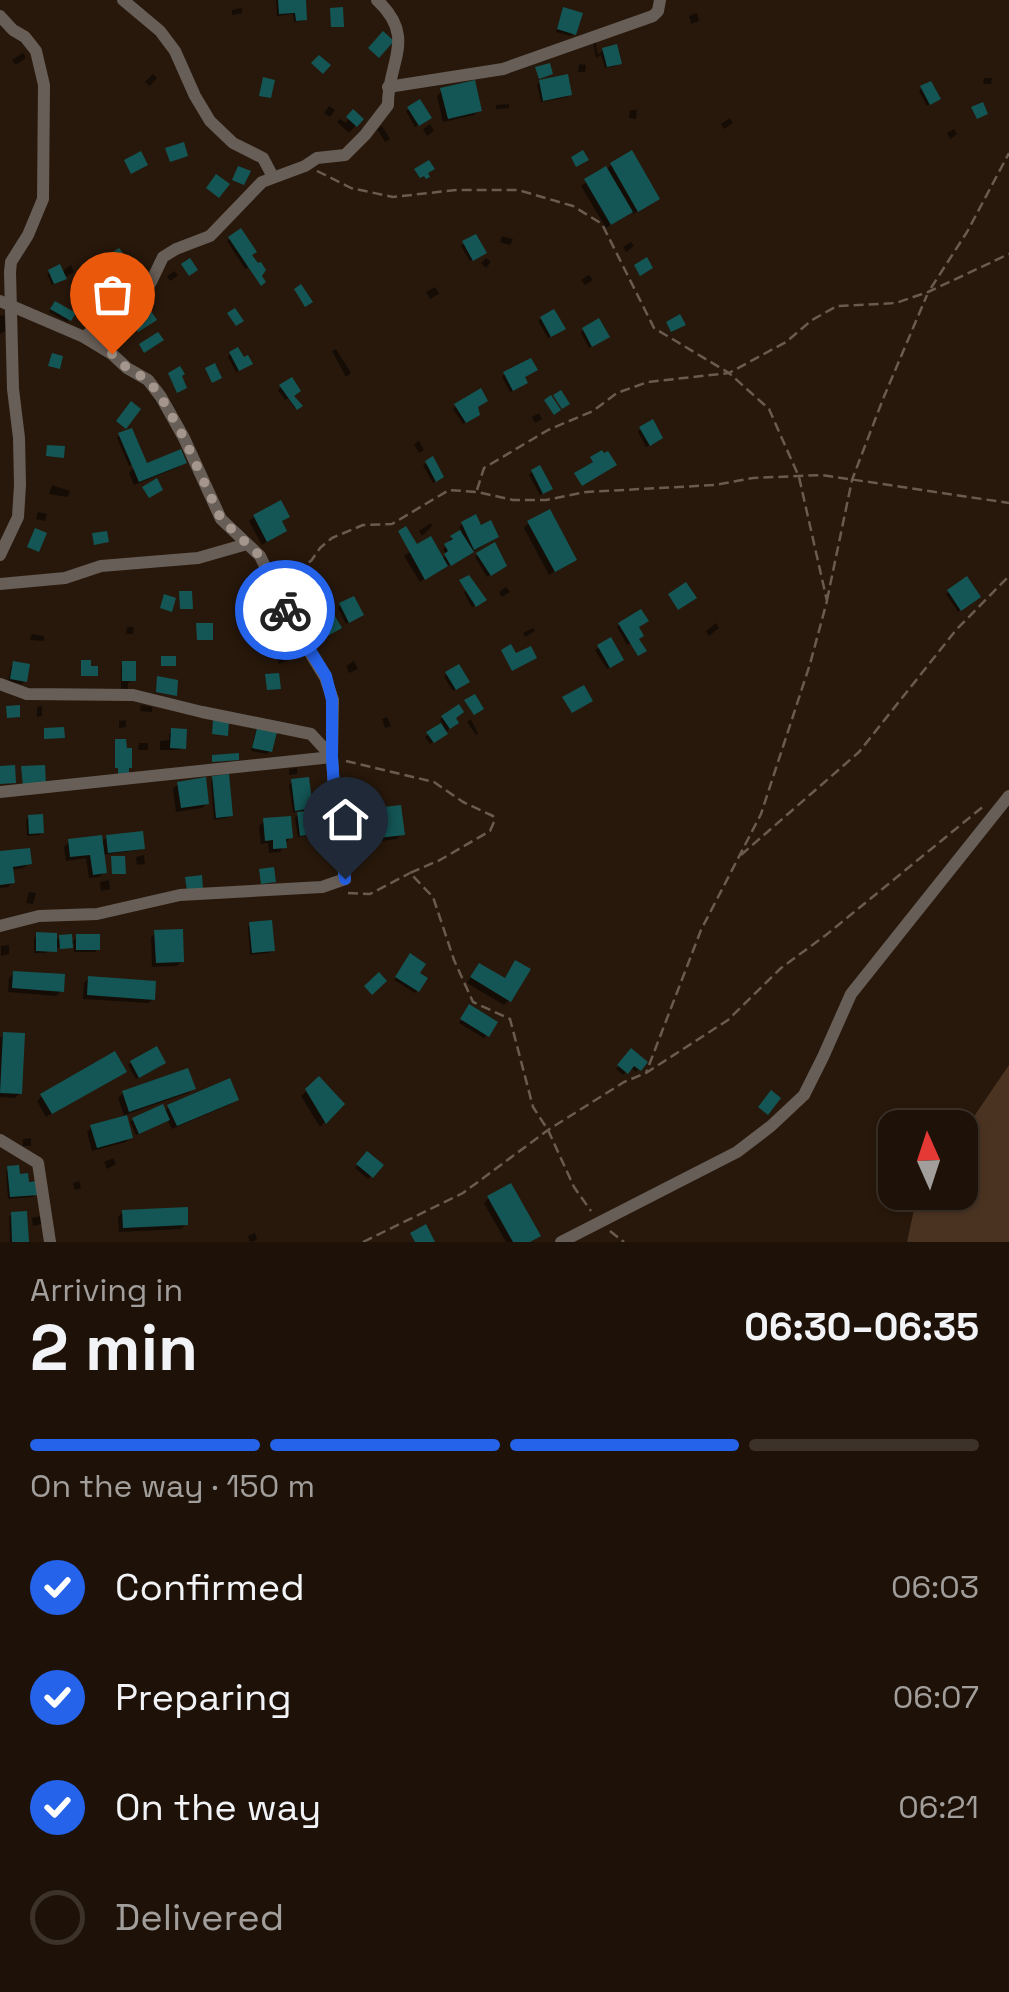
<!DOCTYPE html>
<meta charset="utf-8">
<style>
body{margin:0;font-family:"Space Grotesk",sans-serif;background:#2b2016;color:#f1f3f6;height:100vh;display:flex;flex-direction:column;font-size:38px;white-space:nowrap}
*{box-sizing:border-box;margin:0}
p{font-size:32px;color:#a19e9c}
.icon{flex:none;width:55px;height:55px;fill:none;stroke:currentColor;stroke-width:2;stroke-linecap:round;stroke-linejoin:round}
.map{position:relative;height:1242px;overflow:hidden}
.side{display:flex;flex-direction:column;background:#1e1208;flex:1}
.side>*{flex:none}
.needle{width:65px;rotate:357deg}
.fabs{position:absolute;left:878px;top:1110px;display:grid;gap:20px}
.fabs a{display:grid;place-items:center;width:100px;height:100px;border-radius:20px;background:#1e1208;box-shadow:0 2px 8px #0004,0 0 0 2px #3c3229;font-size:50px}
.pin{position:absolute;display:grid;place-items:center;width:85px;height:85px;color:#fff;margin:-102px -42px;border-radius:50% 50% 50% 0;rotate:-45deg;box-shadow:0 0 10px #0007}
.pin .icon{rotate:45deg}
.courier{position:absolute;display:grid;place-items:center;width:100px;height:100px;margin:-50px;border:8px solid #2563eb;border-radius:50%;background:#fff;color:#222;box-shadow:0 2px 12px #0007}
.headline em{font-style:normal;font-weight:700}
.headline div{display:flex;flex-direction:column-reverse}
.headline{display:flex;align-items:center;justify-content:space-between;height:170px;padding:0 30px}
h1{font-size:65px;font-weight:700;line-height:75px}
.bar{display:grid;grid-template-columns:repeat(4,1fr);gap:15px 10px;align-content:center;height:120px;padding:0 30px}
.bar i{height:12px;border-radius:8px;background:#3c3229}
.bar .on{background:#2563eb}
.bar p{grid-column:span 4}
ol{padding:0 30px;list-style:none}
li{display:flex;align-items:center;gap:30px;height:110px}
li p{margin-inline-start:auto}
li .icon{padding:10px;border-radius:50%;background:#2563eb;color:#fff;stroke-width:4}
li:last-child{color:#a19e9c}
li i{width:55px;height:55px;border:5px solid #3c3229;border-radius:50%}
.map>svg:first-child{display:block}
.green{fill:#4b3321}
.shadow{fill:#0007}
.building{fill:#135655}
.lines{fill:none;stroke-linecap:round;stroke-linejoin:round}
.path{stroke:#695b4f;stroke-width:2.5;stroke-dasharray:10 5;stroke-linecap:butt}
.minor{stroke:#675e57;stroke-width:12}
.done{stroke:#a4968c;stroke-width:10;stroke-dasharray:0 18}
.route{stroke:#2563eb;stroke-width:12}
</style>
<div class="map">
<svg width="1009" height="1242" viewBox="0 0 1009 1242">
<rect width="100%" height="100%" fill="#28180b"/>
<polygon class="green" points="1009,1065 1009,1242 907,1242 916,1200 922,1193 960,1192 960,1137"/>
<g class="shadow">
<polygon points="276,0 303,0 305,19 302,21 294,22 293,14 277,16"/>
<polygon points="242,8 242,13 232,15 232,10"/>
<polygon points="564,10 574,33 571,36 556,32"/>
<polygon points="697,13 699,21 691,24 689,16"/>
<polygon points="595,40 598,55 603,50 619,63 616,66 605,68 601,55 596,58 593,41"/>
<polygon points="23,53 26,58 16,65 12,60"/>
<polygon points="579,64 586,65 585,72 578,72"/>
<polygon points="153,74 157,78 150,86 145,82"/>
<polygon points="984,78 992,78 991,84 983,84"/>
<polygon points="540,82 570,94 567,97 541,102 537,85"/>
<polygon points="922,88 935,101 927,106 919,91"/>
<polygon points="442,91 479,110 474,115 443,122 437,96"/>
<polygon points="509,104 509,108 496,109 496,105"/>
<polygon points="329,106 335,110 330,117 324,113"/>
<polygon points="409,109 426,121 415,127 406,111"/>
<polygon points="630,110 637,110 636,119 629,118"/>
<polygon points="353,112 361,119 349,133 337,122 340,119 346,123"/>
<polygon points="730,118 733,123 724,129 721,124"/>
<polygon points="430,124 434,131 427,136 423,129"/>
<polygon points="382,126 390,139 385,142 377,129"/>
<polygon points="954,129 957,134 950,139 947,133"/>
<polygon points="612,165 652,203 633,214 631,211 606,228 581,186"/>
<polygon points="502,236 513,239 510,245 500,242"/>
<polygon points="229,239 250,256 252,265 245,269 227,241"/>
<polygon points="631,242 634,246 626,252 623,247"/>
<polygon points="464,243 481,255 470,261 461,246"/>
<polygon points="486,258 491,262 486,268 481,263"/>
<polygon points="71,265 74,272 52,285 47,274 50,272 61,272"/>
<polygon points="175,271 178,276 170,281 167,276"/>
<polygon points="589,275 593,280 585,285 581,280"/>
<polygon points="435,287 439,294 430,299 426,292"/>
<polygon points="52,307 69,320 67,322 49,312"/>
<polygon points="4,315 6,331 0,334 0,316"/>
<polygon points="541,319 560,332 548,338 538,321"/>
<polygon points="583,330 604,339 589,348 581,333"/>
<polygon points="336,349 351,373 346,377 332,351"/>
<polygon points="230,354 248,366 236,372 228,357"/>
<polygon points="504,374 523,377 523,385 510,392 502,377"/>
<polygon points="281,387 292,396 300,406 295,409 288,398 285,400 278,390"/>
<polygon points="456,406 475,408 474,418 463,424 453,409"/>
<polygon points="539,413 542,419 535,423 532,417"/>
<polygon points="640,429 658,441 646,447 638,432"/>
<polygon points="120,435 139,462 129,466 117,438"/>
<polygon points="419,441 424,450 419,453 414,444"/>
<polygon points="184,462 179,467 134,485 129,473 134,468"/>
<polygon points="426,463 438,480 433,483 423,466"/>
<polygon points="532,472 547,491 540,495 529,475"/>
<polygon points="52,485 70,491 68,497 49,494"/>
<polygon points="38,512 47,514 45,521 36,519"/>
<polygon points="287,516 282,521 284,531 262,545 249,521 254,517"/>
<polygon points="475,518 480,528 493,540 448,566 446,564 420,582 404,556 430,539 442,559 446,555 443,549 451,543 449,540 462,532 459,527"/>
<polygon points="431,523 432,526 422,536 419,531"/>
<polygon points="529,523 574,560 549,575 524,528"/>
<polygon points="494,545 501,569 487,577 475,557"/>
<polygon points="246,585 259,603 252,610 260,609 260,615 249,616 249,611 254,606 246,607 243,588"/>
<polygon points="506,587 510,592 502,597 499,592"/>
<polygon points="466,590 481,602 472,607 464,593"/>
<polygon points="949,592 975,600 958,612 946,594"/>
<polygon points="341,605 358,617 346,624 338,608"/>
<polygon points="716,623 719,628 709,636 706,631"/>
<polygon points="316,624 336,630 320,639 313,627"/>
<polygon points="619,625 636,628 638,638 627,645 617,627"/>
<polygon points="134,627 133,634 126,634 127,627"/>
<polygon points="533,628 535,631 525,637 523,633"/>
<polygon points="32,634 44,636 44,641 30,640"/>
<polygon points="610,641 618,663 607,669 595,650"/>
<polygon points="287,654 289,660 279,664 276,658"/>
<polygon points="354,661 358,669 349,673 346,666"/>
<polygon points="123,663 133,680 128,683 128,691 121,691 121,666"/>
<polygon points="14,664 24,681 22,684 8,682 11,666"/>
<polygon points="447,674 464,684 453,691 444,677"/>
<polygon points="141,705 152,707 152,712 140,711"/>
<polygon points="42,706 42,716 37,717 37,707"/>
<polygon points="387,717 391,726 385,728 382,719"/>
<polygon points="442,718 453,718 454,725 430,744 425,737 443,725 440,720"/>
<polygon points="471,719 478,734 476,735 467,722"/>
<polygon points="126,720 126,727 119,728 119,721"/>
<polygon points="257,730 270,751 267,754 251,751 255,733"/>
<polygon points="172,731 183,747 180,750 160,750 160,741 169,740 169,734"/>
<polygon points="148,743 148,750 138,750 139,743"/>
<polygon points="297,768 297,774 289,775 289,769"/>
<polygon points="214,778 230,816 227,818 214,820 211,781"/>
<polygon points="307,780 311,813 324,828 312,835 298,837 295,818 302,811 293,812 289,785 292,782"/>
<polygon points="178,784 207,803 202,808 176,812 173,789"/>
<polygon points="376,811 402,834 397,839 374,842 371,815"/>
<polygon points="29,817 42,832 39,835 27,836 26,820"/>
<polygon points="264,821 290,837 280,852 269,853 268,843 261,844 259,826"/>
<polygon points="107,837 142,848 140,850 102,855 104,872 99,877 89,878 86,858 66,861 64,847 69,842 100,844"/>
<polygon points="334,847 335,861 328,862 327,848"/>
<polygon points="0,854 29,863 24,868 11,870 13,882 8,887 0,888"/>
<polygon points="144,855 145,864 137,865 136,857"/>
<polygon points="109,880 110,889 101,891 100,882"/>
<polygon points="29,892 36,893 33,904 26,903"/>
<polygon points="250,924 272,950 269,953 250,955 248,927"/>
<polygon points="155,933 182,961 177,966 152,967 151,938"/>
<polygon points="37,935 55,942 60,937 70,944 77,937 97,949 95,952 74,952 74,943 71,947 47,948 47,953 52,953 34,953 34,938"/>
<polygon points="9,945 9,954 1,956 1,946"/>
<polygon points="408,959 417,990 415,993 394,980"/>
<polygon points="474,971 509,1000 504,1005 467,983"/>
<polygon points="14,973 61,991 56,996 8,992 9,978"/>
<polygon points="89,978 153,999 148,1003 83,999 84,983"/>
<polygon points="467,1010 487,1035 484,1038 459,1023"/>
<polygon points="4,1035 20,1093 15,1098 0,1097 0,1038"/>
<polygon points="631,1051 645,1062 636,1072 630,1067 623,1075 616,1069"/>
<polygon points="131,1063 161,1066 136,1079 128,1065"/>
<polygon points="119,1076 46,1117 37,1101 42,1096"/>
<polygon points="319,1079 342,1104 320,1127 301,1096"/>
<polygon points="193,1088 188,1093 125,1115 131,1137 126,1142 92,1151 87,1132 92,1127 125,1118 118,1098 123,1093"/>
<polygon points="236,1099 231,1104 172,1129 167,1119 136,1135 130,1122 133,1120 163,1112 169,1107"/>
<polygon points="31,1138 31,1146 23,1146 23,1139"/>
<polygon points="367,1155 380,1166 368,1179 355,1168"/>
<polygon points="113,1158 116,1164 107,1169 104,1162"/>
<polygon points="8,1169 36,1194 33,1197 8,1199 6,1171"/>
<polygon points="79,1181 81,1188 75,1190 73,1183"/>
<polygon points="489,1198 530,1242 506,1242 484,1203"/>
<polygon points="123,1212 186,1224 181,1229 119,1232 118,1217"/>
<polygon points="12,1214 27,1242 10,1242 9,1217"/>
<polygon points="41,1216 42,1224 33,1226 32,1218"/>
<polygon points="255,1233 257,1240 250,1242 248,1236"/>
</g>
<g class="building">
<polygon points="278,0 306,0 307,20 296,21 295,13 279,14"/>
<polygon points="343,7 344,27 331,27 330,8"/>
<polygon points="563,7 583,13 576,35 557,29"/>
<polygon points="383,31 394,41 379,58 368,48"/>
<polygon points="617,44 622,64 607,67 602,48"/>
<polygon points="319,55 331,65 323,74 311,63"/>
<polygon points="550,63 553,74 539,79 535,67"/>
<polygon points="568,74 572,95 543,101 539,80"/>
<polygon points="263,77 275,80 271,98 259,96"/>
<polygon points="475,80 482,111 448,119 440,88"/>
<polygon points="931,81 941,99 930,105 920,86"/>
<polygon points="420,99 432,118 419,126 407,107"/>
<polygon points="983,102 988,114 977,119 971,107"/>
<polygon points="353,109 364,119 357,127 346,117"/>
<polygon points="184,142 188,156 170,162 165,148"/>
<polygon points="583,150 589,160 576,167 571,157"/>
<polygon points="632,150 660,199 638,212 610,163"/>
<polygon points="141,151 148,165 131,174 124,160"/>
<polygon points="429,160 435,169 428,173 430,177 426,179 424,176 420,178 414,169"/>
<polygon points="238,166 251,171 244,185 232,180"/>
<polygon points="606,166 633,212 611,225 584,179"/>
<polygon points="216,174 230,184 219,198 206,188"/>
<polygon points="241,228 257,252 252,255 258,263 261,262 266,270 262,276 266,282 261,286 228,237"/>
<polygon points="476,234 487,253 473,261 462,241"/>
<polygon points="119,248 129,261 117,270 107,256"/>
<polygon points="647,257 653,268 640,276 634,265"/>
<polygon points="190,258 198,270 189,276 181,264"/>
<polygon points="60,264 67,279 54,284 48,270"/>
<polygon points="301,284 313,302 305,307 294,289"/>
<polygon points="55,301 76,313 71,321 50,309"/>
<polygon points="147,305 157,320 138,332 128,317"/>
<polygon points="235,308 244,321 236,326 227,313"/>
<polygon points="554,309 566,329 551,337 540,317"/>
<polygon points="680,314 686,325 671,332 666,322"/>
<polygon points="599,318 610,337 592,347 582,328"/>
<polygon points="158,332 164,340 144,353 139,344"/>
<polygon points="238,347 244,357 248,355 253,364 239,371 229,352"/>
<polygon points="52,353 63,356 60,369 48,366"/>
<polygon points="531,358 538,370 525,377 528,383 513,391 503,372"/>
<polygon points="215,363 222,378 212,383 205,368"/>
<polygon points="180,366 185,374 182,376 187,388 177,393 168,373"/>
<polygon points="292,377 301,391 294,396 303,406 297,410 279,385"/>
<polygon points="481,388 488,401 478,407 480,415 466,423 454,404"/>
<polygon points="561,390 570,404 562,409 553,395"/>
<polygon points="551,395 561,410 554,415 544,400"/>
<polygon points="131,401 141,409 126,429 116,421"/>
<polygon points="653,419 663,438 650,446 639,427"/>
<polygon points="132,428 147,463 181,449 187,463 139,482 118,433"/>
<polygon points="47,445 65,446 64,458 46,456"/>
<polygon points="602,450 604,453 608,451 617,465 582,486 574,473 593,462 590,457"/>
<polygon points="433,456 444,477 436,482 425,461"/>
<polygon points="540,465 553,489 543,494 531,470"/>
<polygon points="157,478 163,490 149,498 142,487"/>
<polygon points="281,500 290,517 282,521 287,531 267,542 253,515"/>
<polygon points="550,509 577,560 555,572 527,521"/>
<polygon points="476,514 481,525 491,520 499,537 474,550 461,522"/>
<polygon points="406,526 417,544 431,536 448,566 425,580 398,531"/>
<polygon points="35,528 47,533 39,552 27,547"/>
<polygon points="460,530 474,552 451,566 444,554 448,551 444,544 453,539 450,536"/>
<polygon points="107,531 109,542 94,545 92,533"/>
<polygon points="495,542 507,566 491,576 476,553"/>
<polygon points="469,575 487,600 476,607 459,580"/>
<polygon points="967,576 981,597 961,611 947,590"/>
<polygon points="259,581 262,603 248,605 245,583"/>
<polygon points="686,582 697,598 678,610 668,594"/>
<polygon points="179,591 192,591 193,609 180,609"/>
<polygon points="164,594 176,598 172,612 160,608"/>
<polygon points="354,596 364,615 349,623 339,603"/>
<polygon points="641,609 649,621 639,627 644,636 639,639 647,651 638,656 618,623"/>
<polygon points="332,611 342,628 324,638 314,622"/>
<polygon points="196,623 213,623 213,640 197,640"/>
<rect x="258" y="632" width="14" height="11"/>
<polygon points="611,637 624,660 610,668 597,645"/>
<polygon points="511,644 516,653 531,646 537,658 512,671 501,650"/>
<rect x="161" y="656" width="15" height="10"/>
<polygon points="81,660 91,660 91,666 98,666 98,676 81,676"/>
<polygon points="13,661 30,664 27,682 10,679"/>
<rect x="122" y="661" width="14" height="20"/>
<polygon points="459,664 470,682 456,690 445,672"/>
<polygon points="279,673 281,689 267,690 265,674"/>
<polygon points="157,676 178,680 177,696 156,692"/>
<polygon points="584,685 593,701 572,713 562,697"/>
<polygon points="475,694 484,709 474,715 464,700"/>
<polygon points="459,704 464,712 456,718 459,723 450,729 441,716"/>
<polygon points="20,705 20,717 7,718 6,706"/>
<polygon points="213,720 229,721 228,736 212,734"/>
<polygon points="441,723 448,734 434,743 426,732"/>
<polygon points="64,727 65,738 44,739 44,728"/>
<polygon points="171,728 187,729 186,749 170,748"/>
<polygon points="257,728 277,732 272,752 252,748"/>
<polygon points="115,739 126,739 127,748 132,748 132,768 129,768 129,776 118,776 118,768 115,768"/>
<polygon points="239,753 239,760 212,762 212,755"/>
<polygon points="15,765 16,783 0,784 0,766"/>
<polygon points="45,765 46,784 23,786 21,766"/>
<polygon points="229,774 233,816 216,818 212,776"/>
<polygon points="206,777 209,804 181,808 177,782"/>
<polygon points="309,777 313,808 295,811 291,779"/>
<polygon points="401,805 405,835 378,838 374,808"/>
<polygon points="324,809 324,811 333,810 334,817 325,818 326,829 317,830 317,833 300,836 297,812"/>
<polygon points="43,814 44,833 29,834 28,815"/>
<polygon points="291,816 293,838 286,839 287,848 273,849 273,840 265,841 263,818"/>
<polygon points="143,831 145,849 108,853 106,835"/>
<polygon points="102,835 107,873 93,875 90,855 70,857 68,839"/>
<polygon points="30,848 32,864 13,867 15,883 0,885 0,851"/>
<polygon points="111,856 125,856 126,874 112,874"/>
<polygon points="274,867 276,882 261,884 259,869"/>
<polygon points="202,875 203,889 187,891 185,877"/>
<polygon points="272,920 275,951 252,953 249,922"/>
<polygon points="183,929 184,962 156,963 154,930"/>
<polygon points="36,932 57,933 57,952 36,951"/>
<polygon points="72,934 73,948 60,949 59,935"/>
<rect x="76" y="934" width="24" height="16"/>
<polygon points="410,953 426,964 420,973 428,978 419,992 395,977"/>
<polygon points="515,960 531,969 511,1002 470,977 479,963 505,978"/>
<polygon points="13,971 65,974 64,992 12,988"/>
<polygon points="379,972 387,981 372,995 364,986"/>
<polygon points="88,976 156,981 155,1000 87,995"/>
<polygon points="469,1004 498,1022 489,1037 460,1019"/>
<polygon points="3,1032 25,1033 22,1094 0,1093"/>
<polygon points="157,1046 166,1063 139,1078 130,1061"/>
<polygon points="631,1048 648,1062 641,1071 634,1066 628,1074 617,1065"/>
<polygon points="115,1051 127,1072 52,1114 40,1094"/>
<polygon points="188,1068 196,1089 129,1112 122,1091"/>
<polygon points="319,1076 345,1104 326,1124 305,1089"/>
<polygon points="230,1078 239,1100 177,1126 167,1105"/>
<polygon points="771,1090 781,1098 768,1115 758,1107"/>
<polygon points="163,1104 170,1120 139,1134 132,1118"/>
<polygon points="127,1115 133,1138 97,1148 90,1125"/>
<polygon points="367,1151 384,1165 373,1178 356,1164"/>
<polygon points="19,1165 20,1174 28,1173 29,1182 38,1181 39,1195 10,1197 7,1166"/>
<polygon points="511,1183 541,1236 530,1242 513,1242 487,1196"/>
<polygon points="188,1207 188,1225 123,1228 122,1210"/>
<polygon points="27,1211 29,1242 12,1242 11,1212"/>
<polygon points="426,1224 435,1242 415,1242 410,1233"/>
</g>
<g class="lines">
<g class="path">
<polyline points="317,171 351,188 393,197 456,190 518,190 573,206 602,224 654,328 729,373 769,409 799,477 827,601 810,664 761,814 701,930 646,1073"/>
<polyline points="931,288 967,232 1009,153"/>
<polyline points="477,490 484,468 548,430 593,411 617,393 648,382 729,373 786,342 812,320 837,306 896,303 928,292 1009,254"/>
<polyline points="282,576 311,561 320,548 332,538 363,525 392,524 449,490 477,492 513,500 546,500 586,492 715,485 753,478 822,475 1009,503"/>
<polyline points="827,600 852,480 883,399 927,295"/>
<polyline points="346,761 434,782 463,802 493,816 494,822 490,831 440,860 410,873 433,897 454,960 473,1002 510,1019 533,1107 548,1130 574,1187 591,1211"/>
<polyline points="741,855 859,752 956,630 1009,576"/>
<polyline points="348,893 370,894 410,873"/>
<polyline points="610,1231 624,1242"/>
<polyline points="363,1242 463,1193 548,1130 624,1082 646,1073 728,1020 781,968 826,935 985,805"/>
</g>
<g class="minor">
<polyline points="123,0 160,31 175,51 195,96 210,121 233,143 263,158 273,177"/>
<polyline points="0,16 13,30 25,37 36,51 44,85 43,199 28,235 11,262 10,272 13,389 19,438 20,485 18,517 0,555"/>
<polyline points="388,87 503,69 653,16 658,11 660,0"/>
<polyline points="0,301 84,337 112,354 127,368 148,380 161,397 184,438 221,519 260,556 295,628 325,677 333,700 332,757 336,819 345,879 322,887 180,895 97,914 39,916 0,926"/>
<path d="M 84,337 L 145,290 L 151,282 L 163,257 L 176,249 L 210,236 L 262,182 L 305,166 L 317,158 L 345,155 L 365,135 L 388,105 C 387,63 418,38 377,0"/>
<polyline points="0,584 65,578 101,566 198,558 247,544"/>
<polyline points="0,684 27,694 133,695 202,712 311,734 332,757"/>
<polyline points="0,792 332,757"/>
<polyline points="0,1140 38,1163 50,1242"/>
<polyline points="561,1242 737,1152 771,1126 804,1095 823,1057 851,994 1009,796"/>
</g>
</g>
<g class="lines">
<polyline class="done" points="112,354 127,368 148,380 161,397 184,438 221,519 260,556 285,610"/>
<polyline class="route" points="285,610 326,676 332,700 332,757 336,819 345,879"/>
</g>
</svg>
<div class="fabs">
<a><svg class="needle" viewBox="-14 -14 28 28"><path d="M0-13l5 13h-10z" fill="#e53935"/><path d="M0 13l5-13h-10z" fill="#a19e9c"/></svg></a>
</div>
<div class="pin" style="left:112px;top:354px;background:#ea580c"><svg class="icon" aria-label="bag" viewBox="0 0 24 24"><path d="M5 8h14l-1 12H6zM9 8a3 3 0 0 1 6 0"/></svg></div>
<div class="pin" style="left:345px;top:879px;background:#1f2937"><svg class="icon" aria-label="home" viewBox="0 0 24 24"><path d="M3 11l9-7 9 7M6 9v11h12V9"/></svg></div>
<div class="courier" style="left:285px;top:610px"><svg class="icon" aria-label="bike" viewBox="0 0 24 24"><circle cx="6" cy="16" r="4"/><circle cx="18" cy="16" r="4"/><path d="M6 16l4-8h5l3 8M10 8l3 8H6M13 5h3"/></svg></div>
</div>
<section class="side">
<div class="headline"><div><h1>2 min</h1><p>Arriving in</p></div><em>06:30–06:35</em></div>
<div class="bar"><i class="on"></i><i class="on"></i><i class="on"></i><i></i><p>On the way · 150 m</p></div>
<ol>
<li><svg class="icon" aria-label="check" viewBox="0 0 24 24"><path d="M5 12l5 5 9-10"/></svg>Confirmed<p>06:03</p></li>
<li><svg class="icon" aria-label="check" viewBox="0 0 24 24"><path d="M5 12l5 5 9-10"/></svg>Preparing<p>06:07</p></li>
<li><svg class="icon" aria-label="check" viewBox="0 0 24 24"><path d="M5 12l5 5 9-10"/></svg>On the way<p>06:21</p></li>
<li><i></i>Delivered</li>
</ol>
</section>
